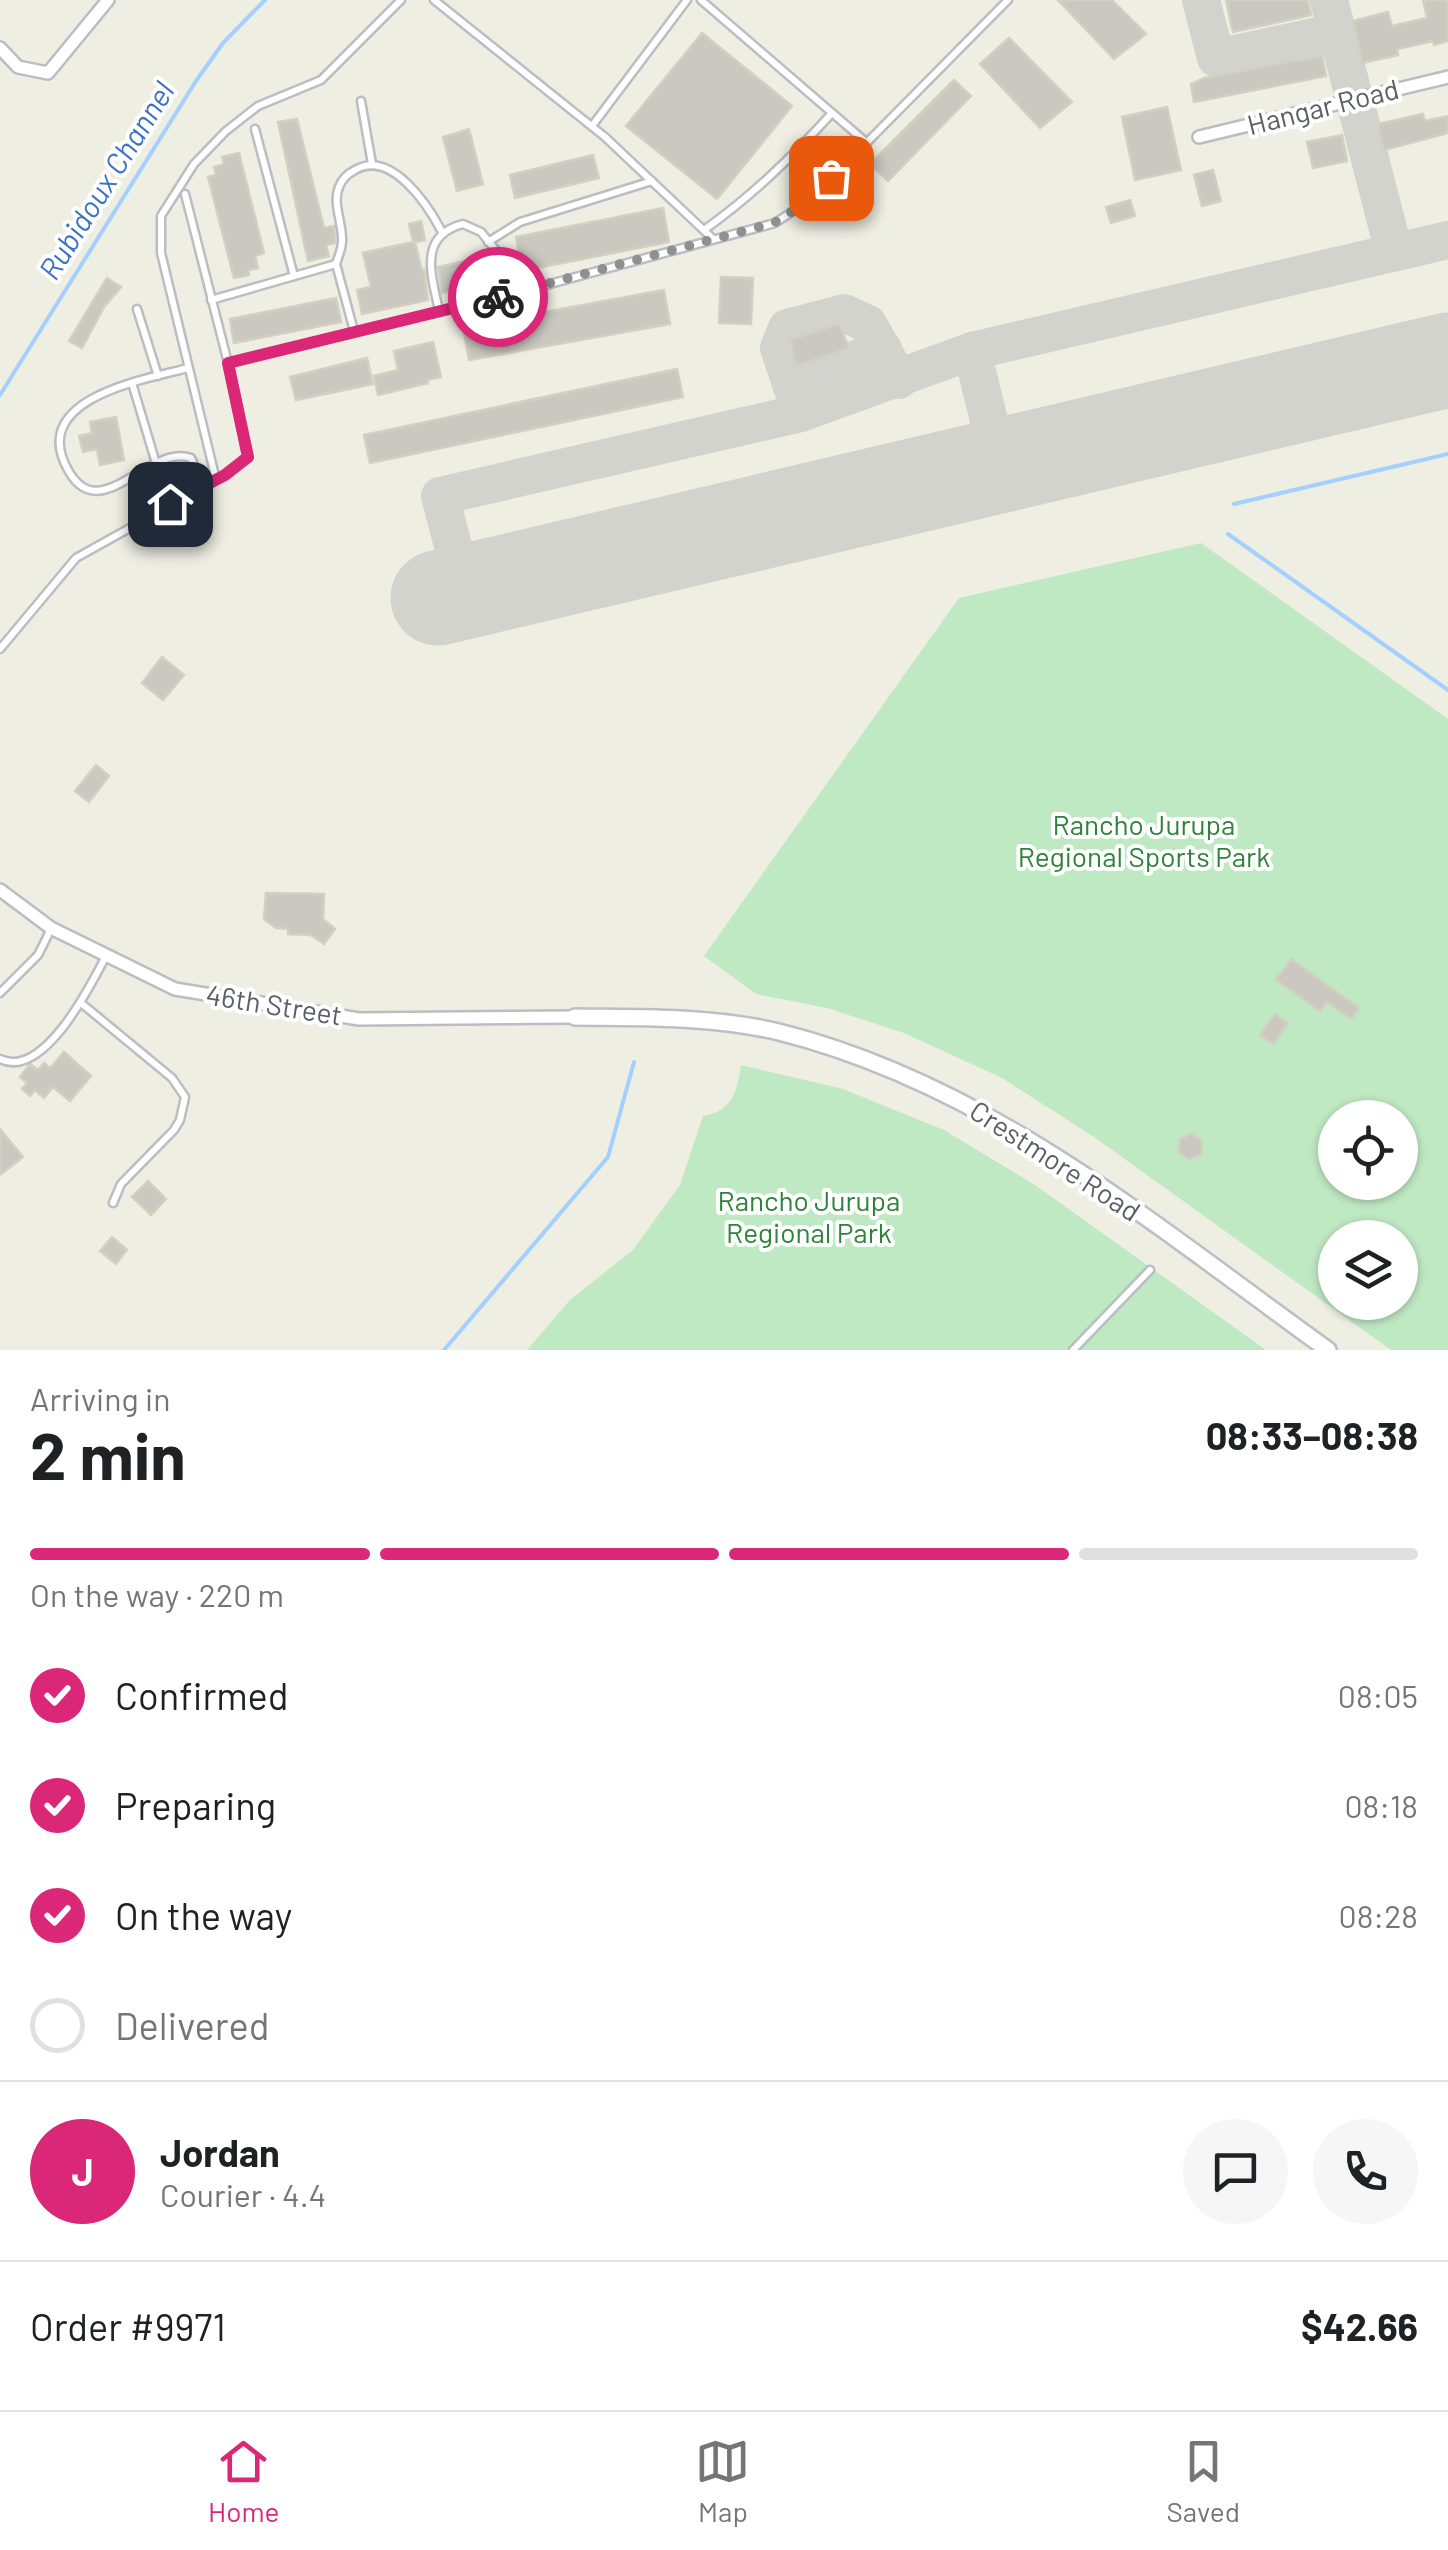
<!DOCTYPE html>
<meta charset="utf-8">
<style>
body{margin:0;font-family:Barlow,sans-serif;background:#f6f6f6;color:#202124;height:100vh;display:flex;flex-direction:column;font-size:38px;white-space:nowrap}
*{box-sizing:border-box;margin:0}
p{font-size:32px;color:#757577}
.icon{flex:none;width:55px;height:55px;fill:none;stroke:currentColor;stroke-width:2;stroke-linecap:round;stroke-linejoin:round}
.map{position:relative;height:1350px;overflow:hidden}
.details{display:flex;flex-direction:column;background:#fff;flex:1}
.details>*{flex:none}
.tools{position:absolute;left:1318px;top:1100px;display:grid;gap:20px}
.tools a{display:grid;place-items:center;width:100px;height:100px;border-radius:50%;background:#fff;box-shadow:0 2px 8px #0004;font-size:50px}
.pin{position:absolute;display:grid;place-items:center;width:85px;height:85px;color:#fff;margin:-42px;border-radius:20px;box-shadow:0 5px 15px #0006}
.courier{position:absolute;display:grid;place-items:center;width:100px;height:100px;margin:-50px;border:8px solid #db2777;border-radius:50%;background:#fff;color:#222;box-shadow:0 2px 12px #0007}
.overview em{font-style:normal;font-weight:700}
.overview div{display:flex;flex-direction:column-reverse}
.overview{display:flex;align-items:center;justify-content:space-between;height:170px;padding:0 30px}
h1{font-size:65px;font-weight:700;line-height:75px}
.bar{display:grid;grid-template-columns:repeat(4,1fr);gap:15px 10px;align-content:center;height:120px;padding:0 30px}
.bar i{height:12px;border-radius:8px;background:#e0e0e0}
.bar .current{background:#db2777}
.bar p{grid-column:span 4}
.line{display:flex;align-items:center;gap:25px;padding:0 30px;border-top:2px solid #e0e0e0}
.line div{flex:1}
.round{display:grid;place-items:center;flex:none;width:105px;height:105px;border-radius:52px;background:#f6f6f6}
ol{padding:0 30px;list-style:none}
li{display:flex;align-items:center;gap:30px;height:110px}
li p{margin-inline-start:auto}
li .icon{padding:10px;border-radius:50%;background:#db2777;color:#fff;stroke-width:4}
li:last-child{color:#757577}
li i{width:55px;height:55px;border:5px solid #e0e0e0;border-radius:50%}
.menu{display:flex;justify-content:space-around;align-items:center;height:140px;border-top:2px solid #e0e0e0;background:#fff;font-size:28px;color:#757577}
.menu a{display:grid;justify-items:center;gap:5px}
.menu .current{color:#db2777}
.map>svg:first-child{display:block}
.green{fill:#bee9c2;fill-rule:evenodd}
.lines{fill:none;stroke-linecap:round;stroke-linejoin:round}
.stream{stroke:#a4d0ff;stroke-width:4}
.taxiway{stroke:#d3d3ce;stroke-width:38}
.runway{stroke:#d3d3ce;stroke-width:95}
.building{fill:#cac8c0;stroke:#d4d0c1;stroke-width:2.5}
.lane-casing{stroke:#bbbdc3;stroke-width:11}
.street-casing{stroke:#bbbdc3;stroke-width:16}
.secondary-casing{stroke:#bcbfc6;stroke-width:20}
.lane{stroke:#fff;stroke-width:6}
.street{stroke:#fff;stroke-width:11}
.secondary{stroke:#fff;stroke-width:15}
.done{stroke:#8f9191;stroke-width:10;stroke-dasharray:0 18}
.route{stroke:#db2777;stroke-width:12}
.labels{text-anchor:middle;stroke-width:8;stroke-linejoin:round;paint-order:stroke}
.street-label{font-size:28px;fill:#5b5f65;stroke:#fff}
.park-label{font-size:28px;fill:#2e8239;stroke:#fff}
.water-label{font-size:30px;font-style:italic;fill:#3b72c3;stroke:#fff}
</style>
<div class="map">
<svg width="1448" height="1350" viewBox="0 0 1448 1350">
<rect width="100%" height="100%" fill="#efeee3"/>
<g class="green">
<path d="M 1201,543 L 1448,719 L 1448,1350 L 1391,1350 L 1094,1137 L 1002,1078 L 904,1033 L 827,1008 L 756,994 L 704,956 L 959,598 ZM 1335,1118 L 1400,1118 L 1400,1182 L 1335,1182 ZM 1335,1238 L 1400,1238 L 1400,1302 L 1335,1302 Z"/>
<path d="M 741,1065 L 843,1089 L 944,1130 L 1035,1185 L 1266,1350 L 527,1350 L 570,1300 L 633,1250 L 680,1185 L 703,1116 C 733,1111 737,1091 741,1065 Z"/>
</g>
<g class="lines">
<g class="stream">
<polyline points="0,395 196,81 223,43 265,0"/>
<polyline points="1234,504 1448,454"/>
<polyline points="1228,534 1448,690"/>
<polyline points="444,1350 608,1157 634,1062"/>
</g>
<g class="taxiway">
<polyline points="1201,0 1216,58 1337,32"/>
<polyline points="1329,0 1394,252"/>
<polyline points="972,351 1000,466"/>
<polyline points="791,384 883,349"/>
<polyline points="801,413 779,348 787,328 844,313 868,324 899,380"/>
<polyline points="465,592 440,496 801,413 972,351 1448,240"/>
</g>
<polyline class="runway" points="438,598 1448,360"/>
</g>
<g class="building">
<polygon points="1058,0 1112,0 1146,34 1114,59"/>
<polygon points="1226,0 1308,0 1311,15 1233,32"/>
<polygon points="1423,0 1448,0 1448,41 1434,45 1433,41 1397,49 1398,55 1362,63 1353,21 1388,12 1392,26 1427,18"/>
<polygon points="702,33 792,106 717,199 626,126"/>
<polygon points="1009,38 1072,102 1040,128 980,64"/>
<polygon points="1322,56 1326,76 1194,102 1191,84 1205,78"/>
<polygon points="954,80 971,96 888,181 870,164"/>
<polygon points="1167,107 1181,170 1135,180 1122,117"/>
<polygon points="1423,114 1425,121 1448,116 1448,133 1384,150 1378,124"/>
<polygon points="297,119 324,228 334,226 335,235 335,243 326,245 329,256 308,261 278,122"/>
<polygon points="469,129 483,184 457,191 443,137"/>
<polygon points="1342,135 1347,161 1313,168 1307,142"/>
<polygon points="239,153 264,253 255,256 258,268 248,270 249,275 234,278 208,177 216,175 214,167 224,164 222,157"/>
<polygon points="593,155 599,178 515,198 510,175"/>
<polygon points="1213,170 1221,201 1202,206 1194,175"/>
<polygon points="1130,200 1135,216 1111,223 1106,207"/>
<polygon points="663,208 669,242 522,271 516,237"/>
<polygon points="421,221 425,240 415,242 422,271 424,270 428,300 362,314 357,290 371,287 363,253 413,242 409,224"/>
<polygon points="488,256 494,282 442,293 438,267"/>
<polygon points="721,277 753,278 751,324 719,323"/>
<polygon points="107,278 121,287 104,307 82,348 69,341"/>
<polygon points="664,290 670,324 469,360 463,327"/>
<polygon points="336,298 341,322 234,343 230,319"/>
<polygon points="839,324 849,348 796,366 790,340"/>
<polygon points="433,342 441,377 427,380 428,383 378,395 374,376 398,370 394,351"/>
<polygon points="367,358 373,384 296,400 290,377"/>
<polygon points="677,369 683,397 370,463 364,435"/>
<polygon points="116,417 124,460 100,465 97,449 83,452 79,436 92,433 90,422"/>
<polygon points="162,657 184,675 163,700 142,683"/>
<polygon points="96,765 109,776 89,802 75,791"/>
<polygon points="266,893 324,894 323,919 335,929 324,944 311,935 288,934 288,929 276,928 264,919"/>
<polygon points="1291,959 1359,1008 1351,1019 1327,1002 1320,1011 1276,980"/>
<polygon points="1275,1014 1288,1023 1273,1044 1260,1035"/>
<polygon points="64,1052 91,1076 70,1101 53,1087 44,1098 35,1090 30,1096 22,1089 27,1083 20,1077 30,1064 38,1070 44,1063 50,1068"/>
<polygon points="0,1129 23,1157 0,1175"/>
<polygon points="1191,1134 1202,1141 1201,1154 1189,1159 1178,1152 1180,1139"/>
<polygon points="148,1181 166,1199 151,1215 132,1197"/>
<polygon points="112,1237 127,1250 116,1264 100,1251"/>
</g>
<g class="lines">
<g class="lane-casing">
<g id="lane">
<polyline points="434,0 605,137 713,239"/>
<polyline points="701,0 867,143"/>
<polyline points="361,101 372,164"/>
<polyline points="592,126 687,0"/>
<polyline points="255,129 294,276"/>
<polyline points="185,194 228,363"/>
<path d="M 704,230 C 753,195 792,157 832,113"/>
<polyline points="488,242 520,222 652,181"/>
<path d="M 336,264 C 338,257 342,249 342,241 C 343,224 332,203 339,187 C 342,179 347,174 355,170 C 391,149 428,205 442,232"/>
<polyline points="211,300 336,264 354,331"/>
<polyline points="137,309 158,376"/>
<path d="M 439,311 C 432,276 417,236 463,224 L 481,232 L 528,290"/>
<path d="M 188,368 C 147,379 34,397 65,464 C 97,534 147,443 191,458 L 204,486"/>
<polyline points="132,383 155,460"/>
<polyline points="216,480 161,253 161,216 194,164 226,131 258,106 321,80 401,0"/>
<polyline points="0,649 76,558 225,475 248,457 228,363 524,291 775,223 810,200 1008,0"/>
<polyline points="0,993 38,955 51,929"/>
<polyline points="81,1003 172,1078 185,1097 180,1120 174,1130 121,1184 113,1203"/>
<path d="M 0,1059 C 43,1080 90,987 106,956"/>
<polyline points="1073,1350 1150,1270"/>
</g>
</g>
<g class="street-casing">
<g id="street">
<polyline points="0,48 18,67 48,73 108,0"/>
<polyline points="1199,137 1448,77"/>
<polyline points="0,890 51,928 175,989 359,1019 575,1017"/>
</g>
</g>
<g class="secondary-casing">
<path id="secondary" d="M 575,1017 C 644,1018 712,1016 779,1032 C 990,1085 1155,1226 1328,1350"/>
</g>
<use href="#lane" class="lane"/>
<use href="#street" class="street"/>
<use href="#secondary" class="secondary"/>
</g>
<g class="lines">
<polyline class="done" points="498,297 774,223 810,200 831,178"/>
<polyline class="route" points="170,504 225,475 248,457 228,363 498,297"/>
</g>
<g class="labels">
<g class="street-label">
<text transform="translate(1323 107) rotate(-14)" y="10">Hangar Road</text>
<text transform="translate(274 1005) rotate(9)" y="10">46th Street</text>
<text transform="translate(1055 1161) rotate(33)" y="10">Crestmore Road</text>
</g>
<g class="park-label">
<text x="1144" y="835">Rancho Jurupa<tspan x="1144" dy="32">Regional Sports Park</tspan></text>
<text x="809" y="1211">Rancho Jurupa<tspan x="809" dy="32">Regional Park</tspan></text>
</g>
<g class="water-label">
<text transform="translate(107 181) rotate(-58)" y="10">Rubidoux Channel</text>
</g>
</g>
</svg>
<div class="tools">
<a><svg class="icon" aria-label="locate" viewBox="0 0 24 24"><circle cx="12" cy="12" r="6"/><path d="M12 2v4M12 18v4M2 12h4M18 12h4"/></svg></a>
<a><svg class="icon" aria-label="layers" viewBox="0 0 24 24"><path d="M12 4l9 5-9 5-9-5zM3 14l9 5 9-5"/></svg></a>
</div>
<div class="pin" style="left:831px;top:178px;background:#ea580c"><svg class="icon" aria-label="bag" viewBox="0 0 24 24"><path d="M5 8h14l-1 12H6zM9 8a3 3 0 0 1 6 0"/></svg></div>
<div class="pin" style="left:170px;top:504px;background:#1f2937"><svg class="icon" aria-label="home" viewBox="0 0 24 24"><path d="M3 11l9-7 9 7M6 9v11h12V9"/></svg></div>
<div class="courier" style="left:498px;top:297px"><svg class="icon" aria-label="bike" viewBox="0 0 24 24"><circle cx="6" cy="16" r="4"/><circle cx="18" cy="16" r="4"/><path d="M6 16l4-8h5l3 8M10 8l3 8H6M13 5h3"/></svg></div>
</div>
<section class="details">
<div class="overview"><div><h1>2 min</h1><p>Arriving in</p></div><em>08:33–08:38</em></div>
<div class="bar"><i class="current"></i><i class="current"></i><i class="current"></i><i></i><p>On the way · 220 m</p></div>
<ol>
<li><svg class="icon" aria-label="check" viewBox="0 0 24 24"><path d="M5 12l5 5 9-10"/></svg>Confirmed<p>08:05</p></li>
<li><svg class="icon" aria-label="check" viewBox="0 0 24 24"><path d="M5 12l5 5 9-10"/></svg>Preparing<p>08:18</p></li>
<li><svg class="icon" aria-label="check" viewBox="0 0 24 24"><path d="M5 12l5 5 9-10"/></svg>On the way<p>08:28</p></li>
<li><i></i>Delivered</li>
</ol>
<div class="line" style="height:180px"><b class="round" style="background:#db2777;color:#fff">J</b><div><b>Jordan</b><p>Courier · 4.4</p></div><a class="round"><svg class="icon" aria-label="chat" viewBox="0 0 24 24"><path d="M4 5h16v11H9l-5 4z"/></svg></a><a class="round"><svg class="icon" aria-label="phone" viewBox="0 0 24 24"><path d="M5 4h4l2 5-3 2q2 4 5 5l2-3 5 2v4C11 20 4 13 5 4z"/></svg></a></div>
<div class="line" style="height:130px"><div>Order #9971</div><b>$42.66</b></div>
</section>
<nav class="menu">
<a class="current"><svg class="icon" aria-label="home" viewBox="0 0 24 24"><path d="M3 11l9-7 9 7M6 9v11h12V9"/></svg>Home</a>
<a><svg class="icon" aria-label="map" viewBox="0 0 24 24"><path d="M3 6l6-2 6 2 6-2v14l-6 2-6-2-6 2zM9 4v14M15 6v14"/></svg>Map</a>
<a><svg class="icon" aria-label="saved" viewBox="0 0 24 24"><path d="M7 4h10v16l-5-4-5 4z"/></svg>Saved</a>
</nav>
